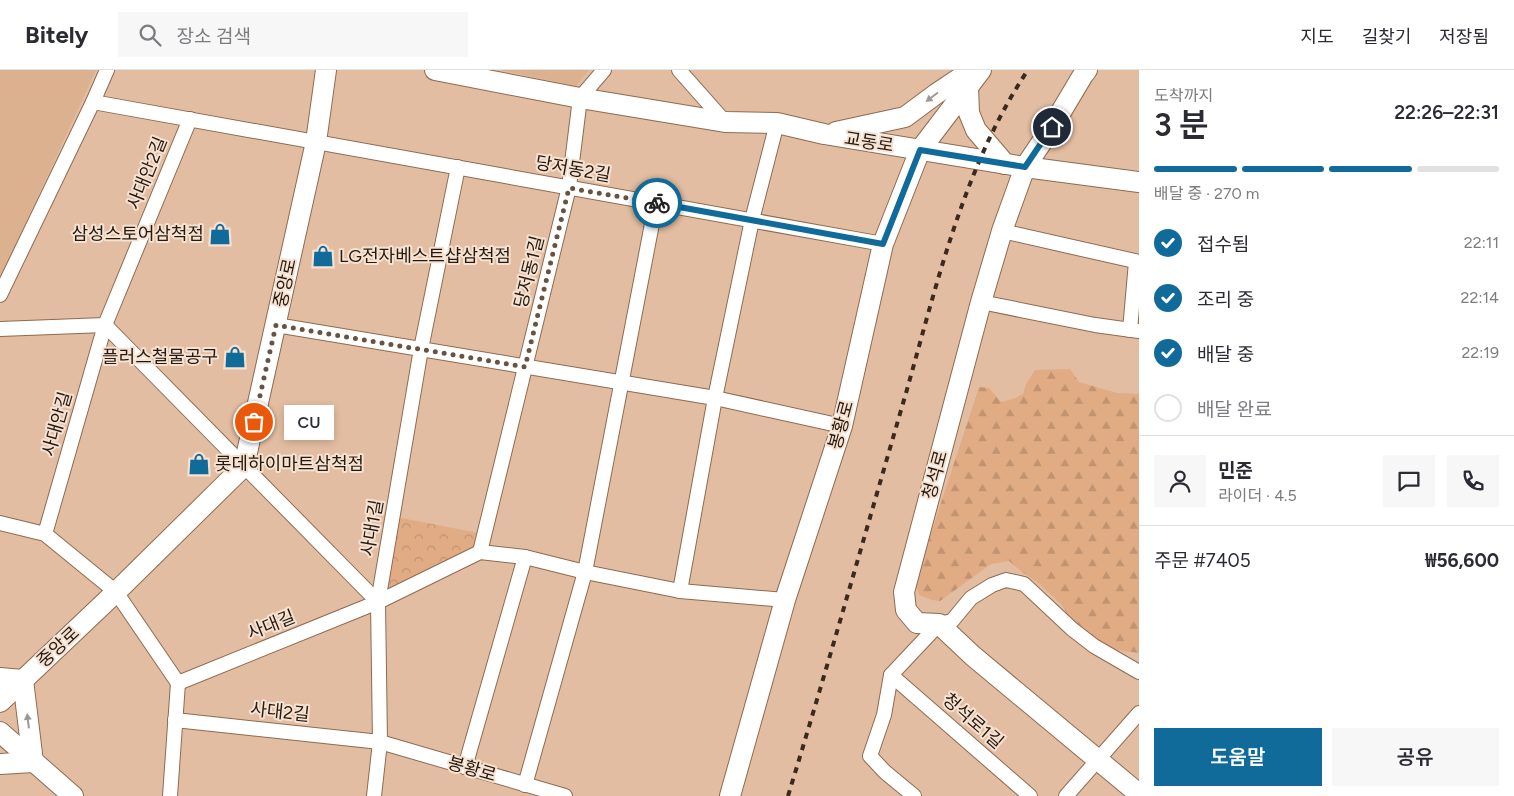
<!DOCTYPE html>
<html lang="ko">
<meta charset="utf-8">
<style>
body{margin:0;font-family:Figtree,"Noto Sans KR",sans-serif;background:#f7f7f7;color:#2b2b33;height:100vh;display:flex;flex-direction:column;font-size:19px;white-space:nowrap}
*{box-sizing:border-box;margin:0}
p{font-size:16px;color:#7c7c81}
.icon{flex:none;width:28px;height:28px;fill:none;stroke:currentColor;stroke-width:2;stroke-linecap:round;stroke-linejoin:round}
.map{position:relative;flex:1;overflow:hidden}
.sheet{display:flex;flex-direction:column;background:#fff;width:375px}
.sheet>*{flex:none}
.pin{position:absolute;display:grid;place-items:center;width:42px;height:42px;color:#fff;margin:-21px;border:2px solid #fff;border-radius:50%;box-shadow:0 1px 5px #0007}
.courier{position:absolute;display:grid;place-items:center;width:50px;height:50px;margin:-25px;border:4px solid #106b9b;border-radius:50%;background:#fff;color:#222;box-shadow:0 1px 6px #0007}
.bubble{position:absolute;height:35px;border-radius:0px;background:#fff;box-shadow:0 2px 8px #0003;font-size:16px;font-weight:600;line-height:35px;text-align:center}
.headline em{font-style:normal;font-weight:600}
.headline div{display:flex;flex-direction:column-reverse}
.headline{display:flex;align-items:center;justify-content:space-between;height:85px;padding:0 15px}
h1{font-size:32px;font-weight:600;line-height:38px}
.bar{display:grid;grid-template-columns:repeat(4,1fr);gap:8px 5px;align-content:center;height:60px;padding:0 15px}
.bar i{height:6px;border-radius:4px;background:#e1e1e2}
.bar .current{background:#106b9b}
.bar p{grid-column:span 4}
.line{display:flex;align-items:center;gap:12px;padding:0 15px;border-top:1px solid #e1e1e2}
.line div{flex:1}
.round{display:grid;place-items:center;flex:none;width:52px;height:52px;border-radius:0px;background:#f7f7f7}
ol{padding:0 15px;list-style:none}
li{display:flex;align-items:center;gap:15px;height:55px}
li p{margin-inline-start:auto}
li .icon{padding:5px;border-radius:50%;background:#106b9b;color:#fff;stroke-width:4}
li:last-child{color:#7c7c81}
li i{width:28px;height:28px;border:2px solid #e1e1e2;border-radius:50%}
.button{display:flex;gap:10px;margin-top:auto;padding:10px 15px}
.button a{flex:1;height:58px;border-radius:0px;background:#106b9b;color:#fff;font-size:20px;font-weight:600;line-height:58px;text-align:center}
.button a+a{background:#f7f7f7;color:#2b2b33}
header{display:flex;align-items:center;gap:30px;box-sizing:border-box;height:70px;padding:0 25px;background:#fff;border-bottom:1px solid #e1e1e2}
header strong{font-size:24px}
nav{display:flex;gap:28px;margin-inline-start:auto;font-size:18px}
.search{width:350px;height:45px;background:#f7f7f7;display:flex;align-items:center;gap:12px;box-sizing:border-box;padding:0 18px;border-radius:0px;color:#7c7c81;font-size:19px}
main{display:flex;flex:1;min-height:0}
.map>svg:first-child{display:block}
.built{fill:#dcb190}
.forest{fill:url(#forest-firs)}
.park{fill:url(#park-crowns)}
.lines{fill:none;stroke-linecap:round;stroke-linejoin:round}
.street-casing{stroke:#8d6b51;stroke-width:16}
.secondary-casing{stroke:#8d6b51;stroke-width:22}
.street{stroke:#fff;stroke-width:14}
.secondary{stroke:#fff;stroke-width:20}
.rail{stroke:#3a2a1d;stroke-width:4;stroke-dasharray:6 6;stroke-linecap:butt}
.oneway{fill:#9d9893}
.done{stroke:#685241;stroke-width:5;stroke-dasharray:0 9}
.route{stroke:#106b9b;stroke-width:6}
.labels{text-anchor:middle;stroke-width:4;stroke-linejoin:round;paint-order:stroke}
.street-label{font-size:18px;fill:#26190e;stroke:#f5e2d3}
.poi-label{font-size:18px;fill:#26190e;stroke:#f5e2d3;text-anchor:end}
</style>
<header>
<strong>Bitely</strong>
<div class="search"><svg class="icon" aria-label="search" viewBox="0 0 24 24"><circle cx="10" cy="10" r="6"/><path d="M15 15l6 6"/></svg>장소 검색</div>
<nav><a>지도</a><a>길찾기</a><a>저장됨</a></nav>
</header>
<main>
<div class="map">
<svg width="1139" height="726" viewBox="0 0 1139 726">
<defs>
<pattern id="forest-firs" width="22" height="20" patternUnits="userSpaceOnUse" patternTransform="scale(1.25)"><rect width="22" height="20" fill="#e1ac84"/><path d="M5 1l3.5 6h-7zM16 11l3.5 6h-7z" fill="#c19371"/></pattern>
<pattern id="park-crowns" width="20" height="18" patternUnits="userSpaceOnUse" patternTransform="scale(1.25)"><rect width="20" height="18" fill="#e1ac84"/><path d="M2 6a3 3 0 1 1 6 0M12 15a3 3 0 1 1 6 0" fill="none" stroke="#c19371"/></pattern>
</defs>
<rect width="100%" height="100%" fill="#e3bda1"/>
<g class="built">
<polygon points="0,0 96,0 0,209"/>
<polygon points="500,0 589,0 576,16"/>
</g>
<polygon class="forest" points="1070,299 1079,312 1117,323 1139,324 1139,583 1110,579 1099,576 1072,551 1061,534 1037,512 1022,502 1009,491 991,494 940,531 932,530 919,525 915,512 979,317 989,318 1001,332 1013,329 1023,324 1026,314 1035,300"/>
<polygon class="park" points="396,447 484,464 478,490 382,526"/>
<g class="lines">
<g class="street-casing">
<g id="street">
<polyline points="679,0 725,52"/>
<polyline points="93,32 883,174"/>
<polyline points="1002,161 1139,192"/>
<polyline points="0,225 93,32 107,0"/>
<polyline points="981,232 1095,255 1139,261"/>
<polyline points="276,255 715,328 842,356"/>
<polyline points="0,259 105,255 378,532 380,672 374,726"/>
<polyline points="1130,260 1136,192"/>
<polyline points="0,453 45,464 116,522 178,613"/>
<polyline points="45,464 105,255 190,49"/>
<polyline points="480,482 569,117 580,28 604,0"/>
<polyline points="680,521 715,328 752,150 777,53"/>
<polyline points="378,532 421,279 458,97"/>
<polyline points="891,605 1030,726"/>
<polyline points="178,613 378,532 480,482 525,487 585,502 680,521 785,530"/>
<polyline points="175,650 380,672 565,726"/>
<polyline points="465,697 525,487"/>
<polyline points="525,715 585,502 656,133"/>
<polyline points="170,726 178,613"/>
<polyline points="914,726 885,702 870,686 884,645 891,605 939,554 952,551 971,528 992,515 1006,510 1024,514 1072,559 1094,576 1139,602"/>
<polyline points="1066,726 1139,643"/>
</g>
</g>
<g class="secondary-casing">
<g id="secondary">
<polyline points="435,0 580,28 725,52 777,53 824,64 1025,97 1139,112"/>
<polyline points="1087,0 1083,5 1052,57 1025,97 1002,161 981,232 904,522 906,540 917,553 939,554 973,586 1139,724"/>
<polyline points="968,17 969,43 976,60 1005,94"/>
<polyline points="836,62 905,47 936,24 972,0"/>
<polyline points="0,608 23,610 33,692 0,694"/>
<polyline points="0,632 116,522 244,396 316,72 326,0"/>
<polyline points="0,662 73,726"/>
<polyline points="730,726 785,530 842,356 883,174 920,80 981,0"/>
</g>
</g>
<use href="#street" class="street"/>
<use href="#secondary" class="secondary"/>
<path class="rail" d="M 788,726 C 829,592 867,457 906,323 C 937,214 964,95 1028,0"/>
</g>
<defs><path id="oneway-solid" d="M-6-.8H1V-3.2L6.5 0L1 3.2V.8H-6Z" transform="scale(1.25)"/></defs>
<g class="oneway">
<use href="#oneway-solid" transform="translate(932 27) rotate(143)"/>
<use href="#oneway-solid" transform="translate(28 651) rotate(-97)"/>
</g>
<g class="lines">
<polyline class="done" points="254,352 276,255 525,297 569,118 657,133"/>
<polyline class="route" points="657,133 883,174 920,80 1025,97 1052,57"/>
</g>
<defs>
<g id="shop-bare" transform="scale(1.725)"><path d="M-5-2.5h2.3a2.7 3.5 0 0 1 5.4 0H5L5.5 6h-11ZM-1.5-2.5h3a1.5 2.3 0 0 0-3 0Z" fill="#106b9b" stroke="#f5e2d3" stroke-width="2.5" paint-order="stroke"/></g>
</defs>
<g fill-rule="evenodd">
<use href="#shop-bare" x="220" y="164"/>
<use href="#shop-bare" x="323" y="186"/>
<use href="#shop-bare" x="235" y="287"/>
<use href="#shop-bare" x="199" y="394"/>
</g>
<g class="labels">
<g class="street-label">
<text transform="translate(869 72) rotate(9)" y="6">교동로</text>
<text transform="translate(573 99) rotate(10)" y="6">당저동2길</text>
<text transform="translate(147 103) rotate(-68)" y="6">사대안2길</text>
<text transform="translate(529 202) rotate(-76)" y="6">당저동1길</text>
<text transform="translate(285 213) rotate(-78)" y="6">중앙로</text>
<text transform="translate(57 354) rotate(-74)" y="6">사대안길</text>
<text transform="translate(841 355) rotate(-75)" y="6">봉황로</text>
<text transform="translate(935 405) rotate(-75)" y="6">청석로</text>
<text transform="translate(372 458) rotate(-80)" y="6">사대1길</text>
<text transform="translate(271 555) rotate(-22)" y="6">사대길</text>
<text transform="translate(58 577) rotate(-43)" y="6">중앙로</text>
<text transform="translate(280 642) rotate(6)" y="6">사대2길</text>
<text transform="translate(973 651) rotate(41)" y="6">청석로1길</text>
<text transform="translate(472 699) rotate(16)" y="6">봉황로</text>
</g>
<g class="poi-label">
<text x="204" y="170">삼성스토어삼척점</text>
<text x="339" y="192" text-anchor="start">LG전자베스트샵삼척점</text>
<text x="218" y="293">플러스철물공구</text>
<text x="215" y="400" text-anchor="start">롯데하이마트삼척점</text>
</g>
</g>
</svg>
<div class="pin" style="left:254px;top:352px;background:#ea580c"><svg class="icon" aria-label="bag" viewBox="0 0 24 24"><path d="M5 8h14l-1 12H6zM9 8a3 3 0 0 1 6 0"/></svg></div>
<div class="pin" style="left:1052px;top:57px;background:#1f2937"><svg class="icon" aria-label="home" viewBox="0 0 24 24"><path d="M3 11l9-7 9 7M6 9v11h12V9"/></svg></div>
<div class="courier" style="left:657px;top:133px"><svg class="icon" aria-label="bike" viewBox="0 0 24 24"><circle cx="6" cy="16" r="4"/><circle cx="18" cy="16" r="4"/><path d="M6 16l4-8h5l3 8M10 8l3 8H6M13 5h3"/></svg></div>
<div class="bubble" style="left:284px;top:335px;width:50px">CU</div>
</div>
<section class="sheet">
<div class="headline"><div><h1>3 분</h1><p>도착까지</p></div><em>22:26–22:31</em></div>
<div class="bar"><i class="current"></i><i class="current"></i><i class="current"></i><i></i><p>배달 중 · 270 m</p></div>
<ol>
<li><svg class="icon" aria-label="check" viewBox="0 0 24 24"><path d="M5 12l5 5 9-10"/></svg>접수됨<p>22:11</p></li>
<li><svg class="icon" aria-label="check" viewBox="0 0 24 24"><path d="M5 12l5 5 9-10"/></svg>조리 중<p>22:14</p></li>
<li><svg class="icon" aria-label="check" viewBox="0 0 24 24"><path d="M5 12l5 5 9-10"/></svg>배달 중<p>22:19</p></li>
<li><i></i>배달 완료</li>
</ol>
<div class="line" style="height:90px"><a class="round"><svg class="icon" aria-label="person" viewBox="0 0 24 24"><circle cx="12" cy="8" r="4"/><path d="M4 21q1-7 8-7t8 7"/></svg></a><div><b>민준</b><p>라이더 · 4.5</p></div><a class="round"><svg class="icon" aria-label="chat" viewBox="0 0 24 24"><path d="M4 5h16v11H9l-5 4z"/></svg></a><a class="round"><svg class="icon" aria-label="phone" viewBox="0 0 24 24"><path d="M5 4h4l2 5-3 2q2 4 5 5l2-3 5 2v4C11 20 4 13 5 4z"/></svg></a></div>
<div class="line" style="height:65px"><div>주문 #7405</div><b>₩56,600</b></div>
<div class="button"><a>도움말</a><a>공유</a></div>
</section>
</main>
